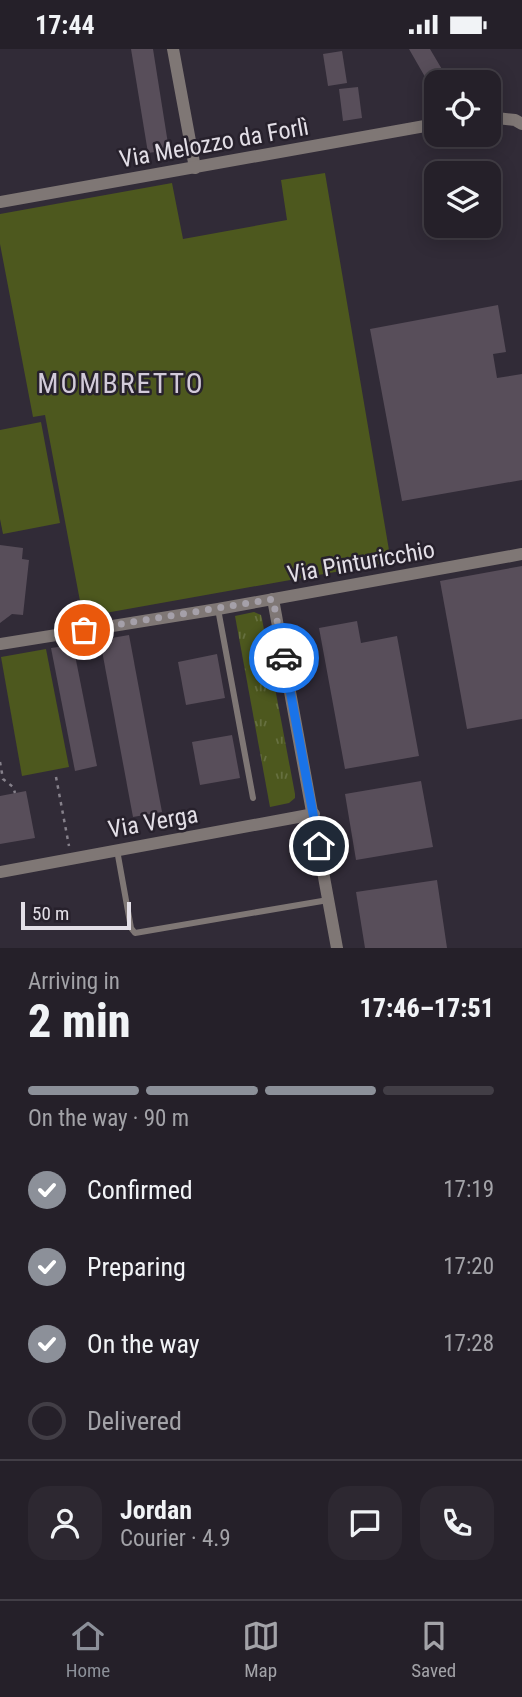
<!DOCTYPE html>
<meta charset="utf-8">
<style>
body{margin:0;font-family:"Roboto Condensed",sans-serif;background:#2d2831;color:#f1f3f6;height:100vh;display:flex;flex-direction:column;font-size:26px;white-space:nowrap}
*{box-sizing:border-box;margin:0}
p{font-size:23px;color:#a3a3a8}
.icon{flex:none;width:38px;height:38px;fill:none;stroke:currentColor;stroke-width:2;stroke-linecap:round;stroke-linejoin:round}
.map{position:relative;height:899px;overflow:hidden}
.drawer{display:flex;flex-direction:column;background:#252029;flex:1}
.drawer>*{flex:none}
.fabs{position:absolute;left:424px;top:21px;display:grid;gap:14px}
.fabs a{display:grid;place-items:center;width:77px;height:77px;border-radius:14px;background:#252029;box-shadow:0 4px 18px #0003,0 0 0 2px #423e46;font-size:35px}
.scale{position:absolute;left:21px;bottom:18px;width:110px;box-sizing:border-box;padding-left:7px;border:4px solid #e3dfe7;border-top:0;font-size:19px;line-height:24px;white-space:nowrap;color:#e3dfe7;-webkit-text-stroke:5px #27212c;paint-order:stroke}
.pin{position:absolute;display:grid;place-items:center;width:60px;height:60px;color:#fff;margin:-30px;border:4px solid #fff;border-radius:50%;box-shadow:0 2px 7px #0007}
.courier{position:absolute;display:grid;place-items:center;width:70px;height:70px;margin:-35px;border:5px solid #1a73e8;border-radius:50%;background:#fff;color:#222;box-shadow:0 2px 9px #0007}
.headline em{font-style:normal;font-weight:800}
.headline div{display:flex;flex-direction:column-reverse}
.headline{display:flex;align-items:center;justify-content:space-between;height:119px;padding:0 28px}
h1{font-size:46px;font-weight:800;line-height:52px}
.bar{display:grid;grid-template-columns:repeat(4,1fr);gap:10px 7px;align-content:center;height:84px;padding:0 28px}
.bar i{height:9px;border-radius:5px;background:#423e46}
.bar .current{background:#8c9099}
.bar p{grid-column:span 4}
.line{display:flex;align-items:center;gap:18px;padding:0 28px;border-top:2px solid #423e46}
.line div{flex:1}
.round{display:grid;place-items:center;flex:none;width:74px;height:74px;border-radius:21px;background:#2d2831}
ol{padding:0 28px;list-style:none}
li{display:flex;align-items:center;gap:21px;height:77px}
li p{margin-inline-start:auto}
li .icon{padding:7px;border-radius:50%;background:#8c9099;color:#fff;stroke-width:4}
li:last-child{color:#a3a3a8}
li i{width:38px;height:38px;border:4px solid #423e46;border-radius:50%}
.status{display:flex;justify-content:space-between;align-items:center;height:49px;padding:0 35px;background:#252029;direction:ltr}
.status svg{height:19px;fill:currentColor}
.menu{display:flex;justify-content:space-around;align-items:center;height:98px;border-top:2px solid #423e46;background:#252029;font-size:19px;color:#a3a3a8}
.menu a{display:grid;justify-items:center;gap:4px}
.menu .current{color:#8c9099}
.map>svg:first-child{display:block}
.green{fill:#4d581e}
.park{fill:url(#park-tufts)}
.building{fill:#584e5a}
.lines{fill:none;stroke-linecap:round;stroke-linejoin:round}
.path{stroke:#86818b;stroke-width:2.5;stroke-dasharray:3.5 5;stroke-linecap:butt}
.service{stroke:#7f7775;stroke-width:6}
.minor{stroke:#7f7775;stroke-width:12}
.done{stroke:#a5a0a9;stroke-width:7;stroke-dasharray:0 12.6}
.route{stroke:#1a73e8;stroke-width:9}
.labels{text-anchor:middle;stroke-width:5;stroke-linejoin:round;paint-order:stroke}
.street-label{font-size:24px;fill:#e3dfe7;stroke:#27212c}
.quarter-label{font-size:28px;letter-spacing:2px;fill:#d2cad9;stroke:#27212c}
</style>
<div class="status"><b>17:44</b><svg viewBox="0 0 49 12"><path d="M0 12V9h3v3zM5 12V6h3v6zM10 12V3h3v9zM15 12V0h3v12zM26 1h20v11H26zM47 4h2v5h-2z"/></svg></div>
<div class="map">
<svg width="522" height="899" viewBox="0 0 522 899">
<defs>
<pattern id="park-tufts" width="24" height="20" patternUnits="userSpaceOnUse" patternTransform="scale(1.75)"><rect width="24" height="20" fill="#4d581e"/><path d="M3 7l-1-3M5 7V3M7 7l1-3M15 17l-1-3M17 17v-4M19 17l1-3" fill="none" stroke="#66703f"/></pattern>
</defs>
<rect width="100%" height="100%" fill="#312b37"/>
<g class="green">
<polygon points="325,124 391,513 83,568 45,366 33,368 0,195 0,165 172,134 183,190 287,171 281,131"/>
<polygon points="41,373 60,474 3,485 0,470 0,381"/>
<polygon points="46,600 69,718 22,727 1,608"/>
</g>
<polygon class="park" points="254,563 261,566 262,570 295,745 295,749 289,754 270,758 235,567"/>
<g class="building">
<polygon points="131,0 153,0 169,101 148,104"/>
<polygon points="409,0 430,0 443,22 436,26 436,47"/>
<polygon points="342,2 347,34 328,37 323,5"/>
<polygon points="358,38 362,69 343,72 339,40"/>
<polygon points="498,256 506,303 493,305 497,329 522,325 522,431 402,452 370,280"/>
<polygon points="0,496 23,499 22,510 29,511 23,566 12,565 0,574"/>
<polygon points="522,517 522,670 467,680 440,532"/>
<polygon points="357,572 361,594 397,587 419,707 345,720 319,579"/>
<polygon points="129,586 162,763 133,768 100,591"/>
<polygon points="73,596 97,717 75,722 51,599"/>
<polygon points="217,605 225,649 186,656 178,613"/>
<polygon points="232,686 240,729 200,736 192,693"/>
<polygon points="421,732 433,798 356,811 345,745"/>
<polygon points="26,742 35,789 0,795 0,747"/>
<polygon points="437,831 447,899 365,899 356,843"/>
</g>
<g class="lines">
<g class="path">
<polyline points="0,713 3,730 13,738 15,744"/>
<polyline points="56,728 69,797"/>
</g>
<g class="service">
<polyline points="218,560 253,749"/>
<polyline points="117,801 131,879 135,884 328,851"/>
</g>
<g class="minor">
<polyline points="173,0 195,119"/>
<polyline points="488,68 515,71 522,75"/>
<polyline points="0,153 436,75"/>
<polyline points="273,550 337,899"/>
<polyline points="0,595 218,560 522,505"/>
<polyline points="0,823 314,765"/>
</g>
</g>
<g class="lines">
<polyline class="done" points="84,581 273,550 284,609"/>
<polyline class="route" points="284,609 319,797"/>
</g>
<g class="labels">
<g class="street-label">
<text transform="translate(214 94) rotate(-10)" y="8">Via Melozzo da Forlì</text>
<text transform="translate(361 513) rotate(-10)" y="8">Via Pinturicchio</text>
<text transform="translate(153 773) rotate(-10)" y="8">Via Verga</text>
</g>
<g class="quarter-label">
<text x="121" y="344">MOMBRETTO</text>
</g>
</g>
</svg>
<div class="fabs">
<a><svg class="icon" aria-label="locate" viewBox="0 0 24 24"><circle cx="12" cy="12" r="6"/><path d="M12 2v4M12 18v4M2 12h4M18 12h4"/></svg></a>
<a><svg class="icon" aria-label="layers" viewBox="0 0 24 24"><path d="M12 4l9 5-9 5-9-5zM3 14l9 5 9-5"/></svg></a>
</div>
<div class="scale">50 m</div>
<div class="pin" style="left:84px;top:581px;background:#ea580c"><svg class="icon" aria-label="bag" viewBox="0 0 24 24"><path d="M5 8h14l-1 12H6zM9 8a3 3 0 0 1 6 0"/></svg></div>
<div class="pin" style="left:319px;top:797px;background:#1f2937"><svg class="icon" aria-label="home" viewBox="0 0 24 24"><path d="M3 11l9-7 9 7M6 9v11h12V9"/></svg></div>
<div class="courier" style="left:284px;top:609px"><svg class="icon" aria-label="car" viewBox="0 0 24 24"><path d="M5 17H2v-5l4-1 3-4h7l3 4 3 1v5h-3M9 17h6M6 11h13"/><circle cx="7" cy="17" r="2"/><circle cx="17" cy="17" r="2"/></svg></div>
</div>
<section class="drawer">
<div class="headline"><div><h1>2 min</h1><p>Arriving in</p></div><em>17:46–17:51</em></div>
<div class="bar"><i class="current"></i><i class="current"></i><i class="current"></i><i></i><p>On the way · 90 m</p></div>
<ol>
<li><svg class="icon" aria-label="check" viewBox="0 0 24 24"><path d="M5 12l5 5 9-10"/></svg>Confirmed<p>17:19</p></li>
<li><svg class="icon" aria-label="check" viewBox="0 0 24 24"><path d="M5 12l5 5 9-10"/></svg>Preparing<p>17:20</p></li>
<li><svg class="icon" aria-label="check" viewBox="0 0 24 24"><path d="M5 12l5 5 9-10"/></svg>On the way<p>17:28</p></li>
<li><i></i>Delivered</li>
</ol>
<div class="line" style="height:126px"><a class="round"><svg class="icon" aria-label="person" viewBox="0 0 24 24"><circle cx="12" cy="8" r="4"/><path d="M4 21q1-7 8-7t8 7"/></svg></a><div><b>Jordan</b><p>Courier · 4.9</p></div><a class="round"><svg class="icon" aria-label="chat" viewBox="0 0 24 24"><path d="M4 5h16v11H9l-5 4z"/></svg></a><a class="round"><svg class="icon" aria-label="phone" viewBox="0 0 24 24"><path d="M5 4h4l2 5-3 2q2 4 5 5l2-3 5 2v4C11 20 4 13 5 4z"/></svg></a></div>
</section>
<nav class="menu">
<a class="current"><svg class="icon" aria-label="home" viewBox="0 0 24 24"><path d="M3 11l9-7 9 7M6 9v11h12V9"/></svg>Home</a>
<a><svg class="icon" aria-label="map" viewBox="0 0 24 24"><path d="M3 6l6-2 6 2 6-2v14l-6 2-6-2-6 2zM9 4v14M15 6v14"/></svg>Map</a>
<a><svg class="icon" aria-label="saved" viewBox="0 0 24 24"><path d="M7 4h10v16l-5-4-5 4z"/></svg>Saved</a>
</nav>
